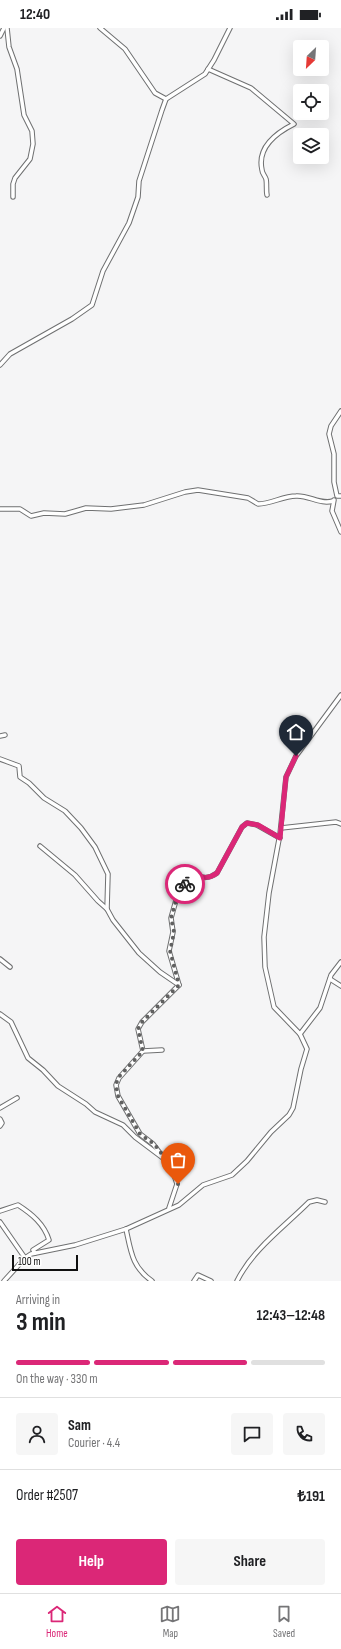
<!DOCTYPE html>
<meta charset="utf-8">
<style>
body{margin:0;font-family:"Sofia Sans Condensed",sans-serif;background:#f6f6f6;color:#202124;height:100vh;display:flex;flex-direction:column;font-size:15px;white-space:nowrap}
*{box-sizing:border-box;margin:0}
p{font-size:13px;color:#757577}
.icon{flex:none;width:22px;height:22px;fill:none;stroke:currentColor;stroke-width:2;stroke-linecap:round;stroke-linejoin:round}
.map{position:relative;height:1253px;overflow:hidden}
.sheet{display:flex;flex-direction:column;background:#fff;flex:1}
.sheet>*{flex:none}
.needle{width:26px;rotate:205deg}
.buttons{position:absolute;left:293px;top:12px;display:grid;gap:8px}
.buttons a{display:grid;place-items:center;width:36px;height:36px;border-radius:4px;background:#fff;box-shadow:0 4px 16px #0002;font-size:20px}
.scale{position:absolute;left:12px;bottom:10px;width:66px;box-sizing:border-box;padding-left:4px;border:2px solid #101010;border-top:0;font-size:11px;line-height:14px;white-space:nowrap;color:#101010;-webkit-text-stroke:3px #fff;paint-order:stroke}
.pin{position:absolute;display:grid;place-items:center;width:34px;height:34px;color:#fff;margin:-41px -17px;border-radius:50% 50% 50% 0;rotate:-45deg;box-shadow:0 0 4px #0007}
.pin .icon{rotate:45deg}
.courier{position:absolute;display:grid;place-items:center;width:40px;height:40px;margin:-20px;border:3px solid #db2777;border-radius:50%;background:#fff;color:#222;box-shadow:0 1px 5px #0007}
.head em{font-style:normal;font-weight:700}
.head div{display:flex;flex-direction:column-reverse}
.head{display:flex;align-items:center;justify-content:space-between;height:68px;padding:0 16px}
h1{font-size:26px;font-weight:700;line-height:30px}
.bar{display:grid;grid-template-columns:repeat(4,1fr);gap:6px 4px;align-content:center;height:48px;padding:0 16px}
.bar i{height:5px;border-radius:3px;background:#e0e0e0}
.bar .active{background:#db2777}
.bar p{grid-column:span 4}
.line{display:flex;align-items:center;gap:10px;padding:0 16px;border-top:1px solid #e0e0e0}
.line div{flex:1}
.round{display:grid;place-items:center;flex:none;width:42px;height:42px;border-radius:4px;background:#f6f6f6}
.primary-button{display:flex;gap:8px;margin-top:auto;padding:8px 16px}
.primary-button a{flex:1;height:46px;border-radius:4px;background:#db2777;color:#fff;font-size:16px;font-weight:700;line-height:46px;text-align:center}
.primary-button a+a{background:#f6f6f6;color:#202124}
.status{display:flex;justify-content:space-between;align-items:center;height:28px;padding:0 20px;background:#fff;direction:ltr}
.status svg{height:11px;fill:currentColor}
.tabs{display:flex;justify-content:space-around;align-items:center;height:56px;border-top:1px solid #e0e0e0;background:#fff;font-size:11px;color:#757577}
.tabs a{display:grid;justify-items:center;gap:2px}
.tabs .active{color:#db2777}
.map>svg:first-child{display:block}
.lines{fill:none;stroke-linecap:round;stroke-linejoin:round}
.street-casing{stroke:#6f7071;stroke-width:5.5}
.street{stroke:#fff;stroke-width:3.5}
.done{stroke:#606060;stroke-width:4;stroke-dasharray:0 7.2}
.route{stroke:#db2777;stroke-width:5}
</style>
<div class="status"><b>12:40</b><svg viewBox="0 0 49 12"><path d="M0 12V9h3v3zM5 12V6h3v6zM10 12V3h3v9zM15 12V0h3v12zM26 1h20v11H26zM47 4h2v5h-2z"/></svg></div>
<div class="map">
<svg width="341" height="1253" viewBox="0 0 341 1253">
<rect width="100%" height="100%" fill="#f5f5f6"/>
<g class="lines">
<g class="street-casing">
<g id="street">
<polyline points="7,0 9,19 17,41 24,87 32,103 33,116 30,131 15,150 13,156 13,169"/>
<polyline points="100,0 125,21 155,65 166,71"/>
<polyline points="0,8 4,0"/>
<path d="M 208,41 L 251,60 L 294,96 C 276,105 257,120 262,142 C 262,145 265,148 266,151 C 267,155 266,162 267,167"/>
<polyline points="304,86 308,89"/>
<polyline points="0,337 10,326 72,291 92,277 103,243 129,195 138,169 139,153 162,82 166,71 205,46 214,32 230,0"/>
<polyline points="341,383 331,398 329,406 334,426 334,454 337,468 341,468"/>
<polyline points="334,472 332,483 341,504"/>
<path d="M 0,481 L 20,481 L 31,488 L 44,485 L 65,486 L 86,480 L 111,481 L 144,477 L 185,464 L 198,462 L 248,470 L 258,476 C 271,476 283,468 296,468 C 309,467 320,477 333,473"/>
<polyline points="0,708 5,707"/>
<polyline points="0,731 19,738 20,749 29,755 44,770 65,783 81,800 95,819 108,846 107,881 113,892 139,925 160,944 179,957 142,994 138,1001 143,1023 119,1050 116,1057 118,1068 140,1106 153,1116 172,1141 177,1156 169,1180"/>
<polyline points="281,800 336,794 341,796"/>
<polyline points="40,818 75,847 98,873 107,881"/>
<polyline points="0,931 10,939"/>
<polyline points="330,951 341,958"/>
<path d="M 179,957 L 169,923 L 173,904 L 171,890 L 178,865 L 189,850 L 194,847 C 203,850 209,851 217,845 L 242,799 L 247,795 L 257,797 L 280,810"/>
<polyline points="0,986 11,994 28,1030 43,1042 58,1058 86,1076 95,1084 123,1097 135,1109 163,1130"/>
<polyline points="300,1006 320,980 331,947 341,934"/>
<polyline points="143,1023 162,1022"/>
<polyline points="0,1080 17,1070"/>
<polyline points="0,1091 2,1095 0,1098"/>
<path d="M 0,1183 L 18,1177 C 32,1186 44,1196 49,1212 L 33,1222 L 35,1225"/>
<polyline points="0,1194 25,1230"/>
<path d="M 126,1201 C 131,1224 132,1239 152,1253"/>
<polyline points="4,1253 25,1230 31,1226 75,1217 126,1201 179,1177 203,1157 232,1147 247,1133 271,1104 289,1087 293,1080 301,1041 307,1021 300,1006 274,979 265,939 264,909 269,865 280,806 286,749 296,728 341,667"/>
<polyline points="194,1253 198,1247 211,1253"/>
<path d="M 237,1253 C 253,1221 284,1199 309,1174 L 317,1172 L 325,1174"/>
</g>
</g>
<use href="#street" class="street"/>
</g>
<g class="lines">
<polyline class="done" points="178,1156 172,1140 165,1130 154,1116 140,1106 118,1068 116,1057 118,1050 143,1023 138,1001 142,994 179,957 170,923 174,904 171,890 178,865 185,856"/>
<path class="route" d="M 185,856 L 194,847 C 203,850 209,851 217,845 L 242,799 L 247,795 L 258,797 L 280,810 L 286,749 L 296,728"/>
</g>
</svg>
<div class="buttons">
<a><svg class="needle" viewBox="-14 -14 28 28"><path d="M0-13l5 13h-10z" fill="#e53935"/><path d="M0 13l5-13h-10z" fill="#757577"/></svg></a>
<a><svg class="icon" aria-label="locate" viewBox="0 0 24 24"><circle cx="12" cy="12" r="6"/><path d="M12 2v4M12 18v4M2 12h4M18 12h4"/></svg></a>
<a><svg class="icon" aria-label="layers" viewBox="0 0 24 24"><path d="M12 4l9 5-9 5-9-5zM3 14l9 5 9-5"/></svg></a>
</div>
<div class="scale">100 m</div>
<div class="pin" style="left:178px;top:1156px;background:#ea580c"><svg class="icon" aria-label="bag" viewBox="0 0 24 24"><path d="M5 8h14l-1 12H6zM9 8a3 3 0 0 1 6 0"/></svg></div>
<div class="pin" style="left:296px;top:728px;background:#1f2937"><svg class="icon" aria-label="home" viewBox="0 0 24 24"><path d="M3 11l9-7 9 7M6 9v11h12V9"/></svg></div>
<div class="courier" style="left:185px;top:856px"><svg class="icon" aria-label="bike" viewBox="0 0 24 24"><circle cx="6" cy="16" r="4"/><circle cx="18" cy="16" r="4"/><path d="M6 16l4-8h5l3 8M10 8l3 8H6M13 5h3"/></svg></div>
</div>
<section class="sheet">
<div class="head"><div><h1>3 min</h1><p>Arriving in</p></div><em>12:43–12:48</em></div>
<div class="bar"><i class="active"></i><i class="active"></i><i class="active"></i><i></i><p>On the way · 330 m</p></div>
<div class="line" style="height:72px"><a class="round"><svg class="icon" aria-label="person" viewBox="0 0 24 24"><circle cx="12" cy="8" r="4"/><path d="M4 21q1-7 8-7t8 7"/></svg></a><div><b>Sam</b><p>Courier · 4.4</p></div><a class="round"><svg class="icon" aria-label="chat" viewBox="0 0 24 24"><path d="M4 5h16v11H9l-5 4z"/></svg></a><a class="round"><svg class="icon" aria-label="phone" viewBox="0 0 24 24"><path d="M5 4h4l2 5-3 2q2 4 5 5l2-3 5 2v4C11 20 4 13 5 4z"/></svg></a></div>
<div class="line" style="height:52px"><div>Order #2507</div><b>₺191</b></div>
<div class="primary-button"><a>Help</a><a>Share</a></div>
</section>
<nav class="tabs">
<a class="active"><svg class="icon" aria-label="home" viewBox="0 0 24 24"><path d="M3 11l9-7 9 7M6 9v11h12V9"/></svg>Home</a>
<a><svg class="icon" aria-label="map" viewBox="0 0 24 24"><path d="M3 6l6-2 6 2 6-2v14l-6 2-6-2-6 2zM9 4v14M15 6v14"/></svg>Map</a>
<a><svg class="icon" aria-label="saved" viewBox="0 0 24 24"><path d="M7 4h10v16l-5-4-5 4z"/></svg>Saved</a>
</nav>
